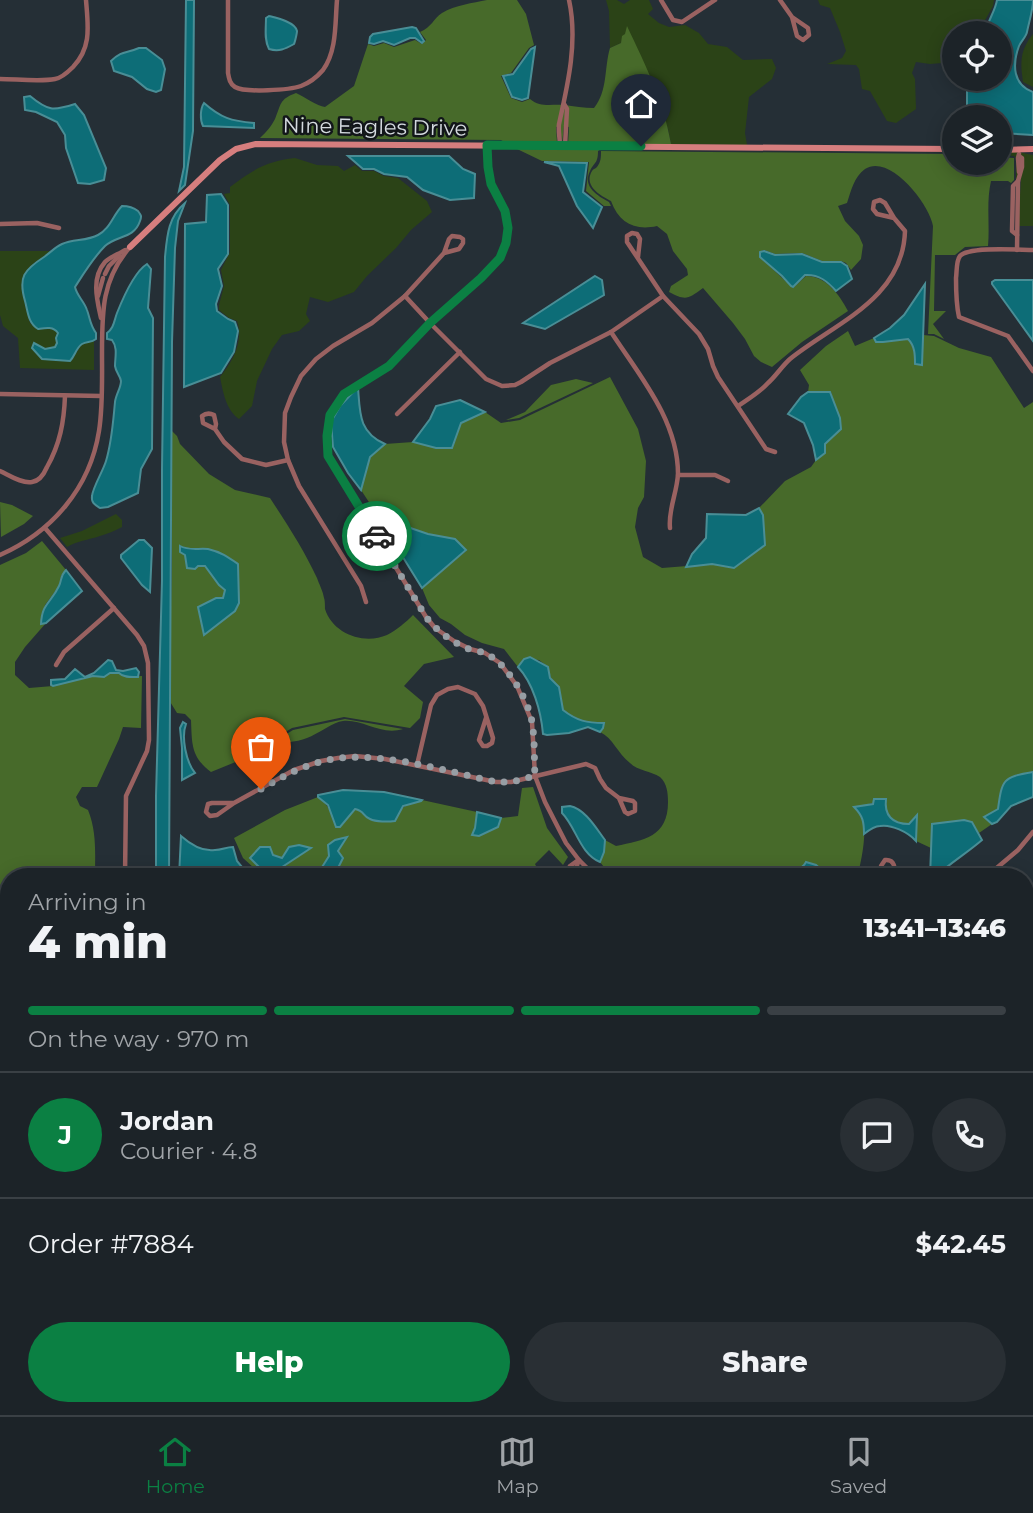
<!DOCTYPE html>
<meta charset="utf-8">
<style>
body{margin:0;font-family:Montserrat,sans-serif;background:#292f34;color:#f1f3f6;height:100vh;display:flex;flex-direction:column;font-size:26px;white-space:nowrap}
*{box-sizing:border-box;margin:0}
p{font-size:23px;color:#a0a4a8}
.icon{flex:none;width:38px;height:38px;fill:none;stroke:currentColor;stroke-width:2;stroke-linecap:round;stroke-linejoin:round}
.map{position:relative;flex:1;overflow:hidden}
.sheet{position:absolute;left:0px;top:868px;width:1034px;height:548px;display:flex;flex-direction:column;background:#1c2328;border-radius:28px 28px 0 0;box-shadow:0 4px 18px #0003,0 0 0 2px #3a4045}
.sheet>*{flex:none}
.controls{position:absolute;left:942px;top:21px;display:grid;gap:14px}
.controls a{display:grid;place-items:center;width:70px;height:70px;border-radius:50%;background:#1c2328;box-shadow:0 4px 18px #0003,0 0 0 2px #3a4045;font-size:35px}
.pin{position:absolute;display:grid;place-items:center;width:60px;height:60px;color:#fff;margin:-72px -30px;border-radius:50% 50% 50% 0;rotate:-45deg;box-shadow:0 0 7px #0007}
.pin .icon{rotate:45deg}
.courier{position:absolute;display:grid;place-items:center;width:70px;height:70px;margin:-35px;border:5px solid #0b8043;border-radius:50%;background:#fff;color:#222;box-shadow:0 2px 9px #0007}
.head em{font-style:normal;font-weight:800}
.head div{display:flex;flex-direction:column-reverse}
.head{display:flex;align-items:center;justify-content:space-between;height:119px;padding:0 28px}
h1{font-size:46px;font-weight:800;line-height:52px}
.bar{display:grid;grid-template-columns:repeat(4,1fr);gap:10px 7px;align-content:center;height:84px;padding:0 28px}
.bar i{height:9px;border-radius:5px;background:#3a4045}
.bar .on{background:#0b8043}
.bar p{grid-column:span 4}
.line{display:flex;align-items:center;gap:18px;padding:0 28px;border-top:2px solid #3a4045}
.line div{flex:1}
.round{display:grid;place-items:center;flex:none;width:74px;height:74px;border-radius:37px;background:#292f34}
.cta{display:flex;gap:14px;margin-top:auto;padding:14px 28px}
.cta a{flex:1;height:80px;border-radius:42px;background:#0b8043;color:#fff;font-size:28px;font-weight:800;line-height:80px;text-align:center}
.cta a+a{background:#292f34;color:#f1f3f6}
.menu{display:flex;justify-content:space-around;align-items:center;height:98px;border-top:2px solid #3a4045;background:#1c2328;font-size:19px;color:#a0a4a8}
.menu a{display:grid;justify-items:center;gap:4px}
.menu .on{color:#0b8043}
.map>svg:first-child{display:block}
.green{fill:#2b4317}
.forest{fill:#476a2a}
.water{fill:#0d6d77;stroke:#498e96;stroke-width:2}
.lines{fill:none;stroke-linecap:round;stroke-linejoin:round}
.street{stroke:#9a6261;stroke-width:4.5}
.secondary{stroke:#d67e7e;stroke-width:6}
.done{stroke:#979ea4;stroke-width:7;stroke-dasharray:0 12.6}
.route{stroke:#0b8043;stroke-width:9}
.labels{text-anchor:middle;stroke-width:5;stroke-linejoin:round;paint-order:stroke}
.street-label{font-size:21px;fill:#d4dadf;stroke:#12161a}
</style>
<div class="map">
<svg width="1033" height="1415" viewBox="0 0 1033 1415">
<rect width="100%" height="100%" fill="#252f36"/>
<g class="green">
<polygon points="606,0 617,0 624,4 630,0 649,0 653,9 648,14 659,23 669,27 685,25 699,33 708,44 727,47 743,60 772,59 776,68 772,79 749,97 745,133 747,145 671,144 668,129 625,34 621,43 610,48 609,11"/>
<polygon points="818,0 994,0 993,6 984,22 983,33 954,33 954,62 930,64 916,62 912,73 915,79 916,109 896,123 887,121 870,91 862,89 859,69 856,65 827,64 842,58 846,51 840,32 830,8 820,5"/>
<path d="M 1033,34 L 1033,87 L 1023,82 C 1020,62 1020,50 1033,34 Z"/>
<polygon points="999,152 1018,152 1033,155 1033,226 1018,226 1021,180 1016,180 1016,158 1014,156 999,155"/>
<path d="M 295,158 L 317,165 L 338,166 L 344,171 L 355,165 L 362,171 L 374,171 L 384,176 L 398,178 L 427,201 L 432,212 L 411,230 L 396,248 L 367,276 L 354,292 L 328,302 L 310,297 L 306,314 L 310,321 L 299,331 L 282,335 L 272,349 L 257,381 L 252,406 L 239,419 C 226,410 223,392 220,377 C 233,362 244,340 237,321 L 229,318 L 219,310 L 219,305 L 224,286 L 221,270 L 230,252 L 230,205 L 224,194 L 230,193 L 230,187 C 252,170 267,161 295,158 Z"/>
<polygon points="0,251 51,251 47,255 34,263 22,290 30,323 38,329 46,327 57,331 58,333 56,338 57,343 55,347 47,349 42,348 50,360 70,361 73,358 81,345 84,342 94,341 94,370 20,368 18,338 3,326 0,315"/>
<path d="M 116,514 L 122,520 L 122,527 C 115,531 107,534 100,536 C 88,540 77,541 67,547 L 60,538 L 82,531 Z"/>
<rect x="1026" y="1274" width="7" height="133"/>
<polygon points="805,1407 1018,1407 977,1407 977,1415 867,1415 855,1410 807,1410"/>
</g>
<g class="forest">
<path d="M 487,0 L 517,0 L 526,14 L 534,45 L 529,48 L 511,73 L 501,76 L 511,98 L 522,102 L 530,99 C 541,108 551,104 564,105 C 574,106 584,108 594,108 C 608,91 604,68 610,48 L 621,43 L 622,36 L 625,34 L 627,26 C 645,64 664,102 671,144 L 568,144 L 569,127 L 564,126 L 562,144 L 560,126 L 556,127 L 557,143 L 506,143 L 501,140 L 260,138 C 266,132 271,127 275,119 C 281,105 279,99 296,93 C 305,97 317,106 325,107 L 354,86 L 368,44 L 374,46 L 384,43 L 394,47 L 415,40 L 422,44 L 426,40 L 420,32 C 432,27 433,19 442,13 C 455,5 473,3 487,0 Z"/>
<path d="M 515,148 L 601,149 L 598,151 C 598,164 594,162 590,171 C 582,187 598,196 609,202 L 611,206 L 604,206 L 586,191 L 589,162 L 542,161 Z"/>
<path d="M 601,151 L 954,154 L 954,163 L 999,163 L 999,157 L 1014,158 L 1014,180 L 1011,183 L 1008,181 L 991,181 C 986,203 990,224 988,246 L 965,247 L 955,255 L 935,255 L 934,311 L 946,311 L 933,324 L 944,339 L 934,334 L 928,334 L 933,226 C 930,205 890,153 865,169 C 854,177 851,191 847,203 L 838,206 L 845,221 L 859,236 L 863,245 L 861,259 L 851,270 L 846,263 L 841,261 L 822,261 L 802,253 L 775,254 L 764,250 L 759,252 L 764,261 L 793,288 L 806,276 C 826,276 839,294 848,311 L 802,342 L 772,367 L 761,362 L 754,356 L 745,339 L 733,323 L 703,288 C 688,299 686,301 669,292 L 671,286 L 688,275 L 687,269 L 673,251 L 667,234 L 657,226 C 635,231 619,223 611,201 C 601,196 583,186 592,171 C 593,169 595,169 597,167 C 601,162 601,157 601,151 Z"/>
<path d="M 848,331 L 855,346 L 874,338 L 876,342 L 883,342 L 908,339 C 915,346 915,355 915,364 L 922,365 L 923,335 L 934,336 L 959,348 L 991,357 L 1024,408 L 1033,402 L 1033,772 C 1003,777 1002,779 998,809 L 985,817 L 992,824 L 979,833 L 972,822 L 964,820 L 932,824 L 931,848 L 916,841 L 917,816 L 909,824 C 893,824 884,815 886,799 L 855,808 C 858,811 861,813 862,817 C 868,829 861,864 857,877 L 829,877 L 805,866 L 799,869 L 782,869 L 787,874 L 783,877 L 612,877 L 600,862 L 604,852 L 605,840 L 616,846 C 644,840 668,837 668,802 C 668,793 667,783 660,777 C 651,771 638,771 630,763 C 618,754 613,738 600,732 L 603,728 L 604,723 C 591,723 570,722 563,709 C 561,706 561,702 560,698 C 555,687 550,678 548,667 L 539,660 L 524,659 L 518,667 L 504,649 L 482,643 L 465,635 L 451,624 L 440,618 L 429,605 L 422,588 L 466,551 L 455,539 L 428,534 L 387,520 L 382,522 L 361,490 L 370,457 L 385,444 L 413,442 L 436,448 L 461,423 L 485,412 L 501,423 L 520,420 L 610,377 L 638,429 L 646,461 L 644,497 L 638,508 L 635,527 L 643,557 L 662,568 L 712,564 L 734,568 L 763,515 L 759,508 L 785,481 L 811,467 L 816,460 L 825,453 L 824,444 L 841,429 L 831,392 L 808,392 L 809,385 L 800,370 L 826,346 Z"/>
<polygon points="576,379 593,383 519,418 506,420 525,412 551,385"/>
<path d="M 171,430 L 177,436 L 180,444 L 209,474 L 235,490 L 270,498 C 287,524 304,550 317,578 C 319,584 323,591 324,598 C 325,600 325,607 325,609 C 333,634 364,645 387,635 C 397,630 406,622 413,615 L 454,657 L 424,664 L 404,686 L 423,702 L 420,718 L 410,728 L 344,717 L 292,728 L 238,761 L 211,772 C 191,757 192,744 191,720 L 185,714 L 177,713 L 169,700 L 172,559 Z"/>
<polygon points="0,502 12,505 33,516 24,524 1,537"/>
<path d="M 42,541 L 66,570 L 61,576 L 60,585 L 45,605 L 42,624 L 46,623 L 25,647 L 15,662 L 15,675 L 29,688 L 53,686 L 93,676 L 104,677 L 110,673 L 119,673 L 127,677 L 142,676 L 141,728 L 123,727 L 119,739 L 97,787 L 82,787 L 76,797 L 80,806 L 88,810 C 97,832 95,854 95,877 L 9,877 L 9,951 L 0,953 L 0,565 L 26,553 Z"/>
<path d="M 345,719 L 403,729 C 381,736 363,719 343,721 C 333,722 318,734 307,738 C 296,743 281,742 269,745 L 293,730 Z"/>
<path d="M 533,787 L 547,828 L 568,857 L 563,865 L 549,850 L 535,864 L 538,870 L 514,877 L 264,877 L 243,858 L 234,838 L 285,810 L 318,797 C 330,805 330,815 340,827 L 355,809 L 361,810 C 368,819 383,823 395,821 C 402,806 405,804 421,801 L 422,800 L 477,812 L 475,828 L 498,827 L 501,818 L 518,816 L 522,788 Z"/>
<polygon points="1031,961 1033,964 1033,1004 1030,1006 1033,1011 1033,1027 1026,1028 1026,962"/>
<polygon points="0,1280 9,1280 9,1407 100,1407 116,1412 130,1407 581,1407 580,1415 0,1415"/>
<polygon points="631,1407 805,1407 807,1410 855,1410 867,1415 634,1415"/>
<polygon points="976,1407 1033,1407 1033,1415 977,1415"/>
</g>
<g class="water">
<polygon points="186,0 194,0 193,131 185,185 179,191 184,167"/>
<path d="M 997,0 L 1033,0 C 1033,10 1029,22 1027,32 C 1026,37 1021,41 1019,46 C 1012,65 1013,85 1033,92 L 1033,135 L 999,133 L 999,117 L 971,117 L 967,115 L 967,79 L 999,79 L 999,33 L 986,33 C 987,21 995,12 997,0 Z"/>
<path d="M 269,16 C 277,18 295,22 297,31 C 297,33 295,42 294,44 C 285,49 279,52 269,49 C 264,40 266,28 266,18 Z"/>
<polygon points="412,27 416,28 424,41 422,43 415,38 410,38 394,45 383,41 374,44 369,43 370,37 373,34"/>
<polygon points="535,47 528,98 522,100 512,97 503,76 513,74 531,49"/>
<path d="M 139,48 L 146,48 L 162,60 L 165,69 L 161,90 L 156,92 L 147,89 L 132,77 L 114,71 L 111,61 C 123,50 125,54 139,48 Z"/>
<path d="M 30,96 C 48,111 53,111 75,104 L 84,115 L 106,168 L 104,180 L 90,184 L 78,183 L 66,148 L 65,135 L 57,122 L 36,112 L 25,110 L 24,97 Z"/>
<path d="M 204,103 C 221,118 231,121 254,123 L 254,128 L 203,126 C 200,120 200,109 204,103 Z"/>
<polygon points="348,156 449,156 463,169 475,174 474,198 450,200 423,190 407,177 384,174 374,169 363,169"/>
<polygon points="544,162 587,163 583,192 602,207 593,228 577,206 559,166"/>
<polygon points="221,194 228,205 228,254 218,269 222,286 216,304 217,311 228,319 235,322 238,331 234,352 221,373 184,387 185,224 206,222 207,195"/>
<path d="M 185,203 L 178,221 L 175,248 L 172,342 L 169,877 L 156,877 L 156,796 L 162,581 L 162,469 L 165,257 C 167,236 168,217 185,203 Z"/>
<path d="M 122,206 C 129,206 133,207 138,211 C 141,215 142,216 140,221 C 134,239 117,235 105,246 C 93,258 84,273 75,287 C 77,296 84,301 87,310 C 90,318 90,325 96,333 L 96,339 C 91,343 87,341 82,344 C 76,348 75,356 70,361 L 42,359 L 32,348 L 34,343 L 45,349 L 55,347 L 57,343 L 56,338 L 58,333 C 53,326 45,328 38,329 C 28,323 28,312 25,301 C 18,277 24,270 44,257 C 50,253 55,247 62,244 C 73,239 87,241 98,235 C 110,229 113,215 122,206 Z"/>
<path d="M 764,251 L 775,255 L 802,254 L 822,262 L 841,262 L 847,266 L 852,279 L 836,291 C 828,282 819,274 805,275 L 793,287 L 791,286 L 782,276 L 760,257 L 760,252 Z"/>
<path d="M 147,264 L 151,269 L 148,308 L 153,318 L 152,449 L 141,469 L 138,493 L 108,507 L 100,508 C 95,505 91,503 92,496 C 93,487 103,471 106,461 C 112,441 113,422 115,402 C 116,394 121,388 121,381 C 120,375 116,373 115,366 C 115,357 118,348 112,340 L 107,339 L 107,333 C 114,328 114,321 117,313 C 123,298 134,272 147,264 Z"/>
<polygon points="595,276 602,280 604,295 545,329 523,323"/>
<polygon points="995,280 1033,280 1033,341 992,284 992,282"/>
<path d="M 925,284 L 922,365 L 915,364 C 915,355 915,346 908,339 L 883,342 L 876,342 L 874,338 L 890,328 L 904,315 Z"/>
<path d="M 358,387 C 360,412 358,432 385,444 L 370,457 L 361,490 L 348,473 L 333,447 L 331,422 L 340,406 Z"/>
<polygon points="808,392 830,392 840,418 841,429 825,444 825,453 816,460 813,445 804,423 788,414 801,397"/>
<polygon points="460,400 485,412 461,423 452,448 436,448 413,442 430,419 436,406"/>
<polygon points="759,508 763,515 765,545 734,568 712,564 686,567 692,554 706,538 707,514 746,515"/>
<polygon points="387,520 428,534 455,539 466,550 422,588 383,525 382,522"/>
<polygon points="139,540 144,540 152,548 150,592 142,585 121,558 121,555"/>
<path d="M 180,546 C 189,551 198,548 208,549 C 221,552 228,557 238,564 L 239,603 L 235,611 L 204,635 L 198,607 L 216,598 L 223,598 L 225,590 L 219,585 L 205,566 L 198,566 L 195,569 L 187,568 L 185,555 L 180,552 Z"/>
<path d="M 66,570 L 82,591 L 46,623 L 41,624 C 42,603 51,603 59,586 C 62,580 60,576 66,570 Z"/>
<path d="M 530,657 L 548,667 L 550,678 L 559,687 L 563,710 C 577,721 587,723 604,723 L 603,728 L 600,732 L 588,727 L 569,733 L 547,735 L 543,734 C 541,711 533,683 518,667 L 524,659 Z"/>
<path d="M 108,660 L 112,661 L 116,670 L 123,671 L 136,668 L 139,672 L 138,677 C 132,677 124,678 119,673 L 110,673 L 104,677 L 93,676 L 53,686 L 51,685 L 51,680 L 65,679 L 75,669 L 85,677 L 94,673 Z"/>
<path d="M 183,722 L 186,724 C 181,737 186,762 195,773 L 182,780 L 182,748 L 180,728 Z"/>
<path d="M 1033,772 L 1033,797 L 1011,806 L 997,822 L 992,824 L 984,817 L 998,809 C 1002,779 1003,777 1033,772 Z"/>
<path d="M 343,790 L 384,792 L 422,800 L 421,801 L 403,806 L 395,821 C 388,822 376,822 370,819 C 362,816 365,811 355,809 L 340,827 L 336,827 L 328,805 L 318,797 L 318,795 Z"/>
<path d="M 874,799 L 886,799 C 884,815 892,824 909,824 L 917,815 L 916,841 C 908,832 891,824 880,826 C 874,826 869,830 864,834 C 864,822 863,816 854,807 L 873,804 Z"/>
<path d="M 570,806 C 585,809 596,828 605,840 L 604,852 L 600,862 C 580,854 576,827 562,813 L 562,807 Z"/>
<polygon points="477,812 501,818 498,827 479,836 472,835 475,828"/>
<path d="M 964,820 L 972,822 L 982,840 C 967,853 950,863 935,877 L 930,877 L 932,824 Z"/>
<path d="M 181,836 C 190,844 202,852 215,850 C 222,850 226,847 233,847 L 237,861 L 250,877 L 179,877 Z"/>
<polygon points="347,837 338,851 343,858 336,872 337,877 319,877 317,875 329,856 328,845 335,840"/>
<polygon points="299,845 311,848 276,871 264,872 250,858 260,847 270,847 273,855 282,858 289,847"/>
<path d="M 806,862 L 816,865 L 829,877 L 785,875 L 781,868 C 791,869 801,872 806,862 Z"/>
<polygon points="9,1077 9,1126 0,1128 0,1080"/>
<polygon points="1026,1093 1033,1093 1033,1217 1026,1220"/>
<polygon points="0,1165 9,1165 9,1249 0,1244"/>
</g>
<g class="lines">
<g class="street">
<path d="M 228,0 L 228,73 C 229,79 230,84 235,87 C 245,93 290,90 301,86 C 309,83 317,77 323,70 C 337,51 335,23 337,0"/>
<polyline points="661,0 673,20 682,22 715,0"/>
<polyline points="780,0 792,17 797,36 803,40 809,35 808,28 792,17"/>
<path d="M 0,79 C 15,79 41,82 55,79 C 62,78 68,72 73,67 C 92,47 88,26 86,0"/>
<polyline points="564,104 567,109 565,146"/>
<polyline points="487,145 488,167 491,184 505,211 508,228 506,243 500,259 483,277 430,323 389,366 344,394 330,415 327,436 328,456 426,617 435,628 454,641 470,649 485,653 500,663 517,686 532,722 535,776 545,802 566,843 579,860 596,877"/>
<path d="M 560,146 C 560,139 558,131 559,124 C 568,84 578,41 569,0"/>
<polyline points="1019,172 1018,158 1019,154"/>
<polyline points="0,224 37,223 59,228"/>
<polyline points="1017,235 1012,231 1013,186 1018,181"/>
<polyline points="1017,250 1018,181 1022,167 1022,158 1019,156"/>
<path d="M 1033,250 C 1019,250 969,246 960,256 C 956,261 957,271 956,278 C 956,291 956,304 959,317 L 1008,336 L 1033,371"/>
<polyline points="638,257 640,239 637,234 632,233 627,236 627,242 663,296 699,334 708,349 713,366 718,377 766,449 775,452"/>
<polyline points="105,274 109,266 119,256"/>
<polyline points="98,296 103,278"/>
<polyline points="405,296 430,323 486,379 502,386 515,385 521,382 550,363 611,332 663,296"/>
<path d="M 101,318 C 97,300 91,278 105,262 C 110,257 119,254 125,250"/>
<path d="M 611,332 C 639,375 678,420 678,474 C 677,493 668,510 670,528"/>
<polyline points="0,394 101,396"/>
<path d="M 738,406 C 748,399 760,392 768,383 C 776,376 782,366 790,359 C 835,323 903,299 905,231 L 894,218 L 885,203 L 880,200 L 874,202 L 873,209 L 877,214 L 894,218"/>
<polyline points="397,414 460,352"/>
<path d="M 215,429 L 216,424 L 214,415 C 210,413 206,413 202,416 L 203,423 L 215,429 L 224,442 L 242,459 L 266,465 L 288,460"/>
<path d="M 0,471 C 9,475 22,484 32,482 C 40,481 44,474 47,467 C 60,444 64,422 65,396"/>
<polyline points="678,475 715,475 728,481"/>
<polyline points="45,528 137,635 144,646 148,663 149,740 147,751 126,796 125,877"/>
<path d="M 0,555 C 52,532 90,488 99,431 C 103,406 102,378 102,352 C 102,311 102,279 130,247"/>
<polyline points="366,602 361,586 299,486 288,460 284,442 285,413 291,397 301,376 316,359 333,346 372,323 405,296 444,253 449,239 452,236 460,237 463,239 463,243 459,249 444,253"/>
<polyline points="56,665 64,652 114,608"/>
<polyline points="417,765 431,705 437,695 448,689 458,687 475,694 483,706 493,738 492,743 487,746 483,746 479,740 486,718"/>
<polyline points="234,803 212,803 208,804 206,812 210,816 217,815 234,803 294,770 321,761 338,758 355,756 385,759 496,782 511,782 586,764 595,768 600,779 606,788 619,798 625,812 628,814 635,811 635,803 633,801 619,798"/>
<polyline points="567,872 570,866 577,861"/>
<polyline points="562,877 576,868 579,860"/>
<path d="M 887,877 L 881,866 L 885,860 C 895,859 895,868 895,877"/>
<polyline points="986,877 1018,850 1033,832"/>
<polyline points="1026,951 1033,960"/>
<polyline points="0,960 9,957"/>
<polyline points="0,1019 5,1036 0,1044"/>
<polyline points="1026,1061 1033,1059"/>
</g>
<g class="secondary">
<polyline points="999,150 1033,149"/>
<polyline points="130,247 220,160 236,149 256,144 954,149"/>
</g>
</g>
<g class="lines">
<path class="done" d="M 261,789 C 280,778 298,768 320,762 C 370,747 445,771 496,782 L 511,782 L 535,776 C 534,759 535,740 532,722 C 528,699 507,663 485,653 C 480,651 474,651 469,649 C 453,643 437,631 426,617 L 377,536"/>
<polyline class="route" points="377,536 328,456 327,436 330,415 344,394 389,366 430,323 481,278 500,258 506,243 508,228 505,211 491,184 488,167 487,145 641,146"/>
</g>
<g class="labels">
<g class="street-label">
<text transform="translate(375 127) rotate(1)" y="7">Nine Eagles Drive</text>
</g>
</g>
</svg>
<div class="controls">
<a><svg class="icon" aria-label="locate" viewBox="0 0 24 24"><circle cx="12" cy="12" r="6"/><path d="M12 2v4M12 18v4M2 12h4M18 12h4"/></svg></a>
<a><svg class="icon" aria-label="layers" viewBox="0 0 24 24"><path d="M12 4l9 5-9 5-9-5zM3 14l9 5 9-5"/></svg></a>
</div>
<div class="pin" style="left:261px;top:789px;background:#ea580c"><svg class="icon" aria-label="bag" viewBox="0 0 24 24"><path d="M5 8h14l-1 12H6zM9 8a3 3 0 0 1 6 0"/></svg></div>
<div class="pin" style="left:641px;top:146px;background:#1f2937"><svg class="icon" aria-label="home" viewBox="0 0 24 24"><path d="M3 11l9-7 9 7M6 9v11h12V9"/></svg></div>
<div class="courier" style="left:377px;top:536px"><svg class="icon" aria-label="car" viewBox="0 0 24 24"><path d="M5 17H2v-5l4-1 3-4h7l3 4 3 1v5h-3M9 17h6M6 11h13"/><circle cx="7" cy="17" r="2"/><circle cx="17" cy="17" r="2"/></svg></div>
<section class="sheet">
<div class="head"><div><h1>4 min</h1><p>Arriving in</p></div><em>13:41–13:46</em></div>
<div class="bar"><i class="on"></i><i class="on"></i><i class="on"></i><i></i><p>On the way · 970 m</p></div>
<div class="line" style="height:126px"><b class="round" style="background:#0b8043;color:#fff">J</b><div><b>Jordan</b><p>Courier · 4.8</p></div><a class="round"><svg class="icon" aria-label="chat" viewBox="0 0 24 24"><path d="M4 5h16v11H9l-5 4z"/></svg></a><a class="round"><svg class="icon" aria-label="phone" viewBox="0 0 24 24"><path d="M5 4h4l2 5-3 2q2 4 5 5l2-3 5 2v4C11 20 4 13 5 4z"/></svg></a></div>
<div class="line" style="height:91px"><div>Order #7884</div><b>$42.45</b></div>
<div class="cta"><a>Help</a><a>Share</a></div>
</section>
</div>
<nav class="menu">
<a class="on"><svg class="icon" aria-label="home" viewBox="0 0 24 24"><path d="M3 11l9-7 9 7M6 9v11h12V9"/></svg>Home</a>
<a><svg class="icon" aria-label="map" viewBox="0 0 24 24"><path d="M3 6l6-2 6 2 6-2v14l-6 2-6-2-6 2zM9 4v14M15 6v14"/></svg>Map</a>
<a><svg class="icon" aria-label="saved" viewBox="0 0 24 24"><path d="M7 4h10v16l-5-4-5 4z"/></svg>Saved</a>
</nav>
